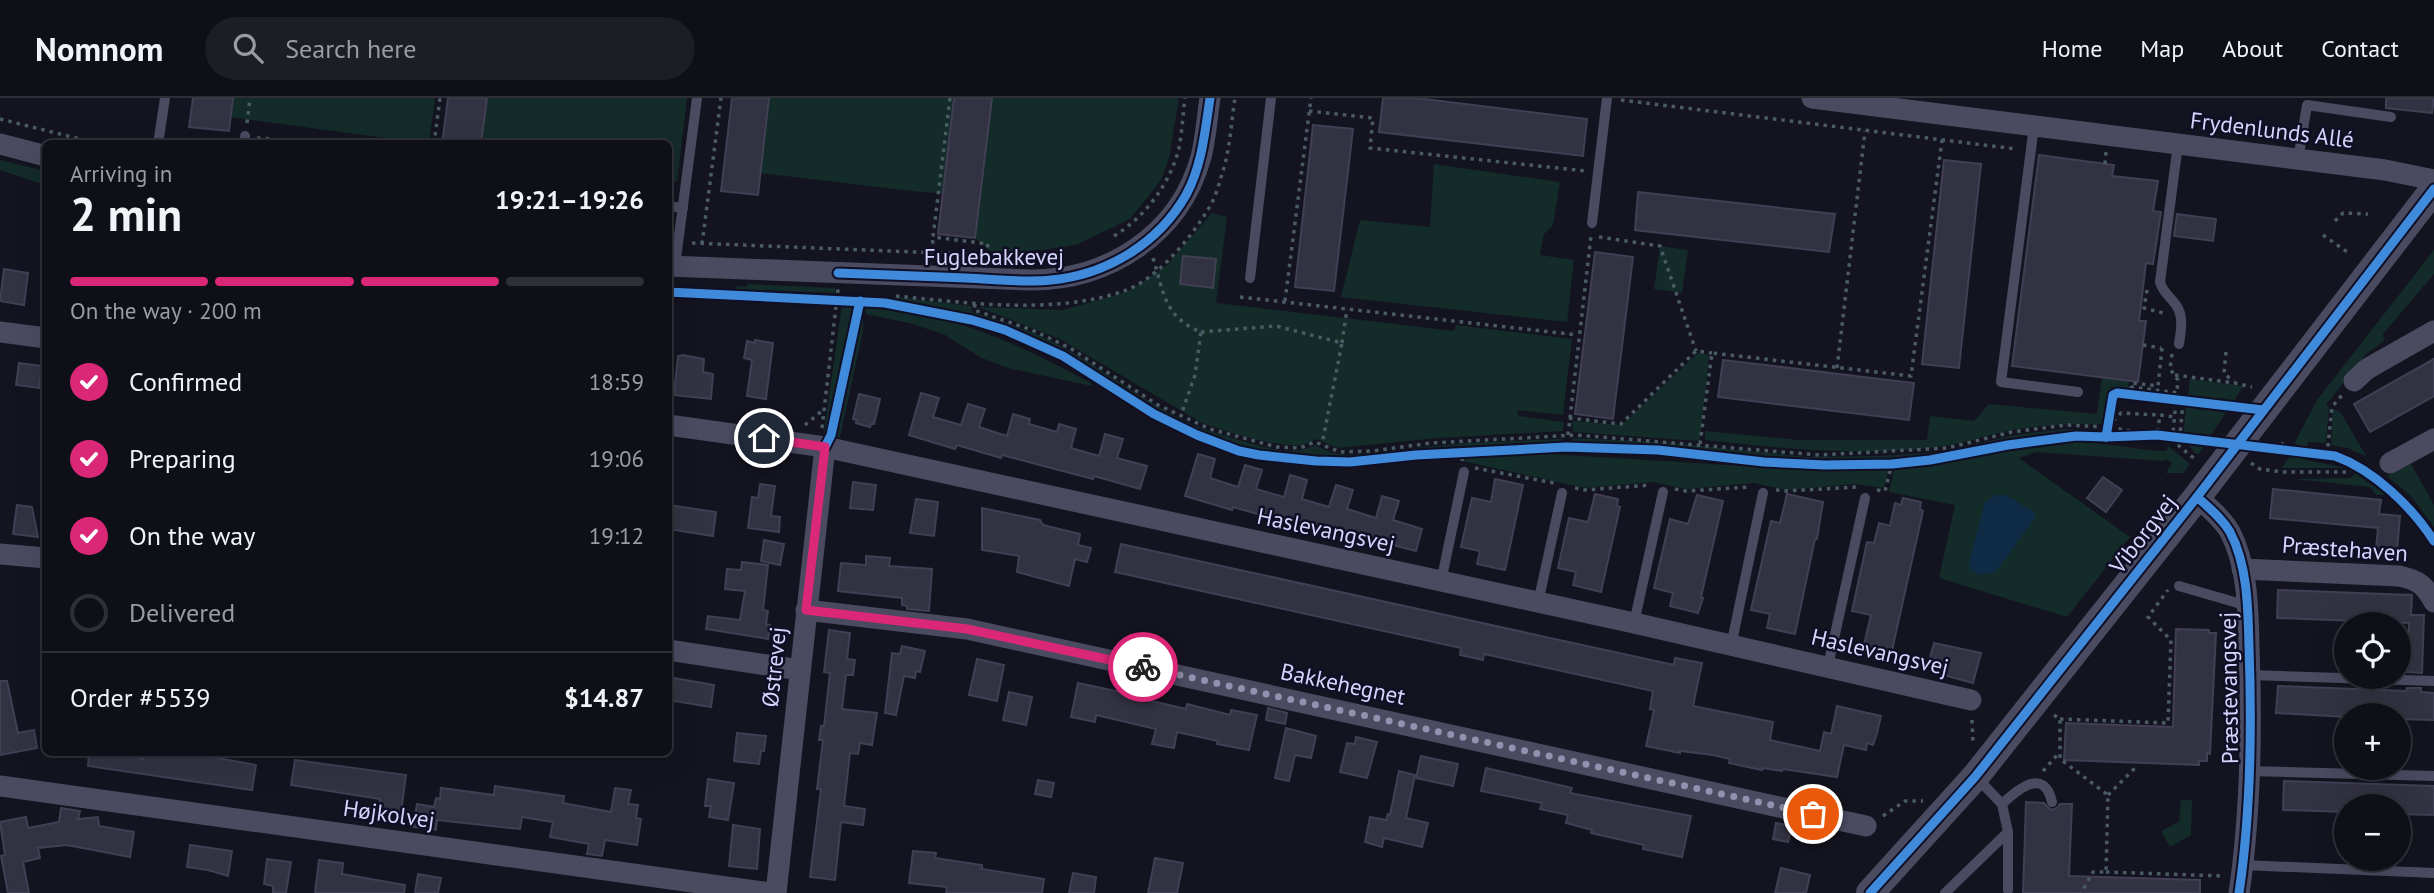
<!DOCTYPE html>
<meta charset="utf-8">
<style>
body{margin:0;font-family:"PT Sans",sans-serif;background:#1d1d25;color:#f1f3f6;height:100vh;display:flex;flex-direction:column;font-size:26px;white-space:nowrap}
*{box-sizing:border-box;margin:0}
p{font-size:23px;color:#9b9ca2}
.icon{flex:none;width:38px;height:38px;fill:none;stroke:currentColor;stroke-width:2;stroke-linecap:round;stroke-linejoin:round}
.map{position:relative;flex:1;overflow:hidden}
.panel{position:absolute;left:42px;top:42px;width:630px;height:616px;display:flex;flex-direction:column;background:#0f0f18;border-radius:10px;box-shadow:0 7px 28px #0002,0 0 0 2px #2f2f37}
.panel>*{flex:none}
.tools{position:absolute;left:2334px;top:514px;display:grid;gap:14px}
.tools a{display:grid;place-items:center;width:77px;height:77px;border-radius:50%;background:#0f0f18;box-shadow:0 7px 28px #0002,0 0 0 2px #2f2f37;font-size:35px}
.pin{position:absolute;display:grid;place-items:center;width:60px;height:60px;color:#fff;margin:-30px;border:4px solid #fff;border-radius:50%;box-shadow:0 2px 7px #0007}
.courier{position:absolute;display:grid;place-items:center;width:70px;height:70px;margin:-35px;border:5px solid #db2777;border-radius:50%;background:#fff;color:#222;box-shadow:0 2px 9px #0007}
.head em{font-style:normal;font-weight:600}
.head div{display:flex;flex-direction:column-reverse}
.head{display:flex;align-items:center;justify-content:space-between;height:119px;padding:0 28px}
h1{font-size:46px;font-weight:600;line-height:52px}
.bar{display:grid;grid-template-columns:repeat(4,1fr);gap:10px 7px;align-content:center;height:84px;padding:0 28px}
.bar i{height:9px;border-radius:5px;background:#2f2f37}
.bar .on{background:#db2777}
.bar p{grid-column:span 4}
.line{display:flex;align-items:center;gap:18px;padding:0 28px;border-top:2px solid #2f2f37}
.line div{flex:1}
ol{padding:0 28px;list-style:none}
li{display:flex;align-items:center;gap:21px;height:77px}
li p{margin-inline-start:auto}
li .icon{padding:7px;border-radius:50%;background:#db2777;color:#fff;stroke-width:4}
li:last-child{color:#9b9ca2}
li i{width:38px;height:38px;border:4px solid #2f2f37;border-radius:50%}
header{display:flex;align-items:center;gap:42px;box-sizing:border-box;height:98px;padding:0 35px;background:#0f0f18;border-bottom:2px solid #2f2f37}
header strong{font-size:33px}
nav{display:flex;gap:38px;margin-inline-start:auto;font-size:24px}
.search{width:490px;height:63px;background:#1d1d25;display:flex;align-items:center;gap:18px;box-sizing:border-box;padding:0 24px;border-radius:38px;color:#9b9ca2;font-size:26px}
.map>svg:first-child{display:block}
.green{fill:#132b29}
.water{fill:#0f2b45}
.building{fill:#333242;stroke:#403f54;stroke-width:2}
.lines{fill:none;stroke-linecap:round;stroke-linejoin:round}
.path{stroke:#4a5b65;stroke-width:3.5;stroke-dasharray:3.5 5;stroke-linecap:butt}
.service{stroke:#4a4b61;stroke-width:10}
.minor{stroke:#4a4b61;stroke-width:21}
.tertiary{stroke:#4a4b61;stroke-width:28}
.cycleway-casing{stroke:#100f25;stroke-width:13}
.cycleway{stroke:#408adc;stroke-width:9}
.done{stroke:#9191b0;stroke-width:7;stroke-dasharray:0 12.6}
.route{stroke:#db2777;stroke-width:9}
.labels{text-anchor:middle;stroke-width:5;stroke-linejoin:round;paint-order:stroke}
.street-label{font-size:23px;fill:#d5d5fe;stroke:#100f25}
</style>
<header>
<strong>Nomnom</strong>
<div class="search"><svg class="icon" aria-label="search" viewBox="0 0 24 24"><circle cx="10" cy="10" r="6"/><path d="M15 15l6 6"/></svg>Search here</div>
<nav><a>Home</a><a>Map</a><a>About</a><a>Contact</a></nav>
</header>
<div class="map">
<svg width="2434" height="795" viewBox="0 0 2434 795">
<rect width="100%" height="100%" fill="#141420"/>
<g class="green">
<polygon points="233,0 435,0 429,46 231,19"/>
<polygon points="487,0 687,0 677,84 669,82 668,46 481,46"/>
<polygon points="769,0 954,0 942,95 921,94 760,75"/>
<polygon points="992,0 1179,0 1169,60 1161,82 1130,121 1076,147 1050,151 1018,154 990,153 975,140"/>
<polygon points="0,62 45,73 45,87 0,72"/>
<polygon points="1434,66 1560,84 1553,127 1544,136 1540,157 1574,162 1567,224 1341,199 1360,122 1430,129"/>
<path d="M 1212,115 L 1227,119 L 1216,205 L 1454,233 L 1456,227 L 1572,241 L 1563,317 L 1517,312 L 1519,318 L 1564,324 L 1563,333 L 1438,340 L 1337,350 L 1317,341 C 1312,343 1306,346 1301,347 C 1278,350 1225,333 1202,325 L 1060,241 L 978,209 L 1063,212 L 1127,194 L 1166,168 Z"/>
<polygon points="1660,148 1688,152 1682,195 1654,191"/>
<polygon points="2434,152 2434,176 2383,236 2384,243 2366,256 2326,307 2329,310 2326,345 2308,344 2306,362 2346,370 2282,370 2297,348 2295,344 2317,302"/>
<polygon points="747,186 835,190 835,195 736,191 736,188 747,189"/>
<path d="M 895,199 L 971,208 L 972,214 C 1001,223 1030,232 1057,246 C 1102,270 1141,302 1186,324 C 1208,334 1230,339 1253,346 C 1274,352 1295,357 1315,347 L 1333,355 L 1349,357 L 1467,345 L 1561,341 L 1561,345 L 1443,349 L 1348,360 L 1318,360 L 1268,355 L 1232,345 L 1174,322 L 1077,261 L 1031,237 L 973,217 L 898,202 Z"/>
<polygon points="842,207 855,208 828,336 824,335"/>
<polygon points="861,209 863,209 863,233 840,339 833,338"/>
<path d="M 865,209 C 892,213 920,215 946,222 C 998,237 1045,260 1091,285 L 1092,288 L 1008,270 L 982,260 L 945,237 L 913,226 L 866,216 Z"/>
<polygon points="1698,255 1709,257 1700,343 1573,334 1572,323 1622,327"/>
<path d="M 2102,279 L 2129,282 L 2128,291 L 2111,289 L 2107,320 L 2103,326 C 2073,326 2043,326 2013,332 C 1990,336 1968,344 1945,348 C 1865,359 1784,351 1705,342 L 1705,333 L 1799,342 L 1927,342 L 1930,318 L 1974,323 L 1989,306 L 2097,316 Z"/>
<polygon points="2190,281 2243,288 2233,304 2188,299"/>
<polygon points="2186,307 2228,311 2199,356 2196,356 2183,341"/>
<polygon points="2333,311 2341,315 2366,358 2347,350 2331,347"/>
<polygon points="2064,331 2101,332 2100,335 2039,337 1941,357 1878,362 1793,361 1675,348 1573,344 1572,340 1671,345 1807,359 1879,358 1941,354 2014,337"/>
<polygon points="2056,344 2086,344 2158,353 2167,353 2168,348 2190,366 2183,375 2166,375 2172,365 2166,361 2165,363 2036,354 2019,360 2130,439 2067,519 1939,480 1955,407 1889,394 1894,372"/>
<polygon points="1516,356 1549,356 1827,373 1889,371 1884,390 1855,386 1787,392 1754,385 1687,391 1653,384 1585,390 1463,363 1464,360"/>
<polygon points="2411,366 2434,407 2434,429 2411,398 2387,378"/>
<polygon points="2355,375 2386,397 2376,397 2370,389 2294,381 2351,380"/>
<polygon points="2181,702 2192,702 2191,737 2170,749 2161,733 2179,724"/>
</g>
<polygon class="water" points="1996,397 2006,397 2035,415 2036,418 1996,474 1980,477 1970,472 1969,465 1985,404"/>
<g class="building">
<polygon points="193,0 233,0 229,33 189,29"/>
<polygon points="448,0 487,0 481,46 442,46"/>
<polygon points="732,0 769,0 758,97 721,93"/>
<polygon points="954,0 992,0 975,140 938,136"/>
<polygon points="1383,0 1416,0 1587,21 1583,58 1379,34"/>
<polygon points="2386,0 2434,0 2432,15 2386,10"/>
<polygon points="1313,27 1353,31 1334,193 1295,189"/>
<polygon points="2039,57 2114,67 2112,78 2158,83 2153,113 2161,114 2153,166 2146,165 2139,223 2146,223 2138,284 2012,268"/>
<polygon points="1944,62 1981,66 1959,270 1922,266"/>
<polygon points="1638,94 1835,116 1829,154 1635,132"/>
<polygon points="2177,116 2216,121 2213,143 2174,138"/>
<polygon points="1595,154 1633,159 1613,321 1575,316"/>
<polygon points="1183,158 1216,161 1213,190 1180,186"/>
<polygon points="4,171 28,175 24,207 0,203"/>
<polygon points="755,242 773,245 766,301 747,298 752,262 744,260 747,243 755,245"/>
<polygon points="683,257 704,261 703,274 713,276 711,301 674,297 678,258"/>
<polygon points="2434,261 2434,298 2370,334 2354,306"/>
<polygon points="1723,262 1914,285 1909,322 1718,299"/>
<polygon points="19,265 42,268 39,290 16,287"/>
<polygon points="921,295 939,300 933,319 961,327 968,306 985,311 979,329 1007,338 1013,316 1030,321 1029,326 1057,334 1059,326 1076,331 1071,350 1099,358 1105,336 1123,341 1117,360 1147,368 1140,391 1094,378 1093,381 1002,357 1001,360 957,347 955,351 909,337"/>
<polygon points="859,296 880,301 874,326 871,326 870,329 856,325 857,322 853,321"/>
<polygon points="1198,356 1215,361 1210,380 1238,389 1245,367 1262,372 1256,391 1284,399 1290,377 1307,382 1302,401 1329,409 1336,387 1353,392 1347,411 1376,420 1382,398 1399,403 1393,422 1422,431 1416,453 1324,429 1323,432 1278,419 1278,422 1233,409 1232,412 1185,398"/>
<polygon points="2103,379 2122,392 2106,414 2087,400"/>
<polygon points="1495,381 1523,387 1505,472 1477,466 1480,453 1461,449 1472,400 1491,404"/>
<polygon points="853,384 876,387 873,412 850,410"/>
<polygon points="760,386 775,388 771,418 780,419 779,434 748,430 752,399 758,400"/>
<polygon points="2273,391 2381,402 2379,416 2400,418 2397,453 2376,451 2378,430 2270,420"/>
<polygon points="1595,396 1618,401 1617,408 1620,409 1601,494 1573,487 1576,474 1558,470 1569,420 1588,424"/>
<polygon points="1787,396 1823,404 1817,441 1815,441 1795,536 1767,530 1770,516 1751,512 1771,423 1780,425"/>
<polygon points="1697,397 1723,403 1701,499 1703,500 1698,515 1670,508 1673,495 1654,490 1670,421 1688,426"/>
<polygon points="1903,400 1921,404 1920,411 1923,413 1891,557 1863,551 1871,517 1852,513 1867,444 1874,445 1879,425 1890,428 1895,405 1901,407"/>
<polygon points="916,401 938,404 934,438 910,435"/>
<polygon points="17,407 32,409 38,439 13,436"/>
<polygon points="668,407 716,414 713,438 668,431"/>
<polygon points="982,410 1040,422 1043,427 1080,436 1078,447 1091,450 1087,464 1075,461 1069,488 1017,474 1019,458 982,452"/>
<polygon points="764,442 784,446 780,467 761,463"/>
<polygon points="1121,446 1674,567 1675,560 1702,565 1693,608 1773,624 1770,642 1820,653 1824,634 1831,636 1837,608 1881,618 1877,635 1873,647 1867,645 1866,652 1844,647 1837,679 1783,671 1782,673 1763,670 1762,672 1729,665 1730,661 1713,657 1680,653 1680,655 1646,648 1654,612 1650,611 1653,593 1484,556 1483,562 1460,557 1461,550 1115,474"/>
<polygon points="866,458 890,460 889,468 932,471 929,513 907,511 907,508 902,507 902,500 838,493 841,465 866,467"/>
<polygon points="742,464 768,467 763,512 768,513 766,526 770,527 768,541 706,531 708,518 740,522 745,493 725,491 727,471 741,472"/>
<polygon points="2278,492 2412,497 2411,517 2424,517 2422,575 2407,574 2409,525 2277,520"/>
<polygon points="2176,531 2209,532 2209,535 2216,535 2210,656 2207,655 2207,663 2199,663 2199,667 2064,662 2066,625 2173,629"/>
<polygon points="829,532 850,535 847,561 855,562 853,577 846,577 842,611 877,615 872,647 860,645 858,656 850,655 844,708 865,711 863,727 841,724 835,782 810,779 821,691 817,691 823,642 819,642 821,628 824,628 830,575 824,574"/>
<polygon points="1934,545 1981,555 1973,585 1933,574 1936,561 1930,560"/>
<polygon points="902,548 925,553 920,574 916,573 915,580 904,578 896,617 885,615 892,555 900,556"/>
<polygon points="977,561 1004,567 997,603 969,597"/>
<polygon points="674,580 714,587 711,609 668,602 668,583 674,583"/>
<polygon points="0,583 7,583 18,635 34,632 37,650 0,657"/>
<polygon points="1078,585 1153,601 1152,603 1186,611 1187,606 1230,617 1231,612 1257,617 1249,652 1217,646 1218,643 1177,634 1174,650 1152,646 1156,631 1096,617 1095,624 1071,619"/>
<polygon points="2278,588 2406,593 2407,590 2421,590 2421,594 2434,595 2434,622 2399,621 2399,618 2347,619 2276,615"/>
<polygon points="1009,594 1032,599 1026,627 1003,622"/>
<polygon points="1268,610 1287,615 1285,626 1266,622"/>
<polygon points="1286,630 1316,638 1311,660 1295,657 1289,683 1275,680"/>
<polygon points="737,635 766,638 764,653 761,653 759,666 734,663"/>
<polygon points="1356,639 1377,644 1367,680 1340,674 1347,645 1355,646"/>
<polygon points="89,654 110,654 143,661 144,657 152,658 153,654 185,654 256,667 252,692 88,668"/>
<polygon points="1421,658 1458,666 1453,688 1416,680"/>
<polygon points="295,662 406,677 401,714 379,711 380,701 291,687"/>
<polygon points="1486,670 1572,690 1570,695 1691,718 1682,759 1643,751 1644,747 1591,735 1592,732 1566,725 1568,717 1540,711 1542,705 1481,693"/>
<polygon points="1399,673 1415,677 1406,720 1428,725 1422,749 1384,740 1382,749 1365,744 1370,719 1386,722 1388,716 1390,717"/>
<polygon points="708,681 734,685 728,722 709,719 711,708 705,708"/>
<polygon points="1038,682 1054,685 1051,699 1035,696"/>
<polygon points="2284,683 2434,688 2434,717 2399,716 2399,709 2347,709 2347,714 2283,712"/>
<polygon points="495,688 564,698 563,705 611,714 615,690 631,692 628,706 638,707 636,720 641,721 637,747 605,742 602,758 587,756 589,746 550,739 553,724 522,719 520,731 437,722 436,732 413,729 417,706 434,709 436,700 440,701 441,690 494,697"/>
<polygon points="2026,704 2044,705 2051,712 2057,710 2060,706 2072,706 2069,778 2200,782 2200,795 2023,795"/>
<polygon points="61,710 80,713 78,721 98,719 99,728 134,734 130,759 67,747 38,750 40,760 23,764 29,795 8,795 1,758 5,757 0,724 26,719 28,730 59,724"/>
<polygon points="1776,725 1792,728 1788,744 1773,741"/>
<polygon points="733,727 760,731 757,771 729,768"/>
<polygon points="190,747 232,753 228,778 208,772 187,769"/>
<polygon points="913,753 936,755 935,760 982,767 982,771 1044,781 1042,795 946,795 947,789 909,785"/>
<polygon points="1155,760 1183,765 1177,795 1148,795"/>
<polygon points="267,761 291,764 286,795 273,795 273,788 264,786"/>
<polygon points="319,762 343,765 342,776 348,777 405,787 404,795 315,795"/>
<polygon points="1781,770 1810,777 1806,795 1775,795"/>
<polygon points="1073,775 1096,779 1094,795 1069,795"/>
<polygon points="418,776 441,780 438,795 415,795"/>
</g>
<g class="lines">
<g class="path">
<polyline points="950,0 933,139 988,146 986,157"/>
<polyline points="1621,2 2016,51"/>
<polyline points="1309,13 1373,20 1370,50 1586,73"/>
<polyline points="0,21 100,46"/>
<polyline points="247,25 250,0"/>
<polyline points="257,40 272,41 272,46"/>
<polyline points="434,46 440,0"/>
<polyline points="2105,66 2106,54"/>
<polyline points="2335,123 2343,115 2368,116"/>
<polyline points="2323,137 2350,156"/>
<path d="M 1114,138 C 1145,119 1170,86 1179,50 C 1182,34 1183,16 1185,0"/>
<polyline points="1599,139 1660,148 1696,253"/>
<polyline points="692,145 1038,159 1065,157"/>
<polyline points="702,146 721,0"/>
<polyline points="932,154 933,139"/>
<path d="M 1153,160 C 1164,195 1164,219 1201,234 L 1195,277 L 1181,317"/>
<polyline points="2147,192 2144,210 2163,215"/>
<path d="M 896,198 C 968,205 1054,217 1124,193 C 1156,182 1190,141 1207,113 C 1214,103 1218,90 1221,79 C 1230,55 1231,25 1235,0"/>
<polyline points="1240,199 1578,237"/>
<polyline points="1285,203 1311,0"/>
<polyline points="975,206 974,212 1032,232 1070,250 1158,307 1210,331 1277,349 1300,350 1315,344 1340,354 1372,353 1431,345 1576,337 1819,357 1947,350 2012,334 2067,327 2107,329 2157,337 2160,317 2175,319"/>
<polyline points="1201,234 1276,228 1342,245 1322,346"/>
<polyline points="1342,245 1347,211"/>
<polyline points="2143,247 2161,250"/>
<polyline points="2162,250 2158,288 2132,285 2131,289 2178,295"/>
<polyline points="2226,254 2224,276 2234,283"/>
<polyline points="2172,256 2170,271 2178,282 2173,335 2180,336"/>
<polyline points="1837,270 1865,33"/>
<polyline points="2175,277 2235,285 2252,289"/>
<polyline points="2183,304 2179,348 2196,362"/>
<polyline points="1569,320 1621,326 1696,253 1712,255"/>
<polyline points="805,327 823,312"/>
<polyline points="2107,329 2121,315 2159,317"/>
<polyline points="822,330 838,191"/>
<polyline points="1568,337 1591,138"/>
<polyline points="2281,345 2285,348"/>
<polyline points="1700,346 1712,255 1911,278 1942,42"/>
<polyline points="2327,357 2332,309 2342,297"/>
<polyline points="1462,363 1463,354"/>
<polyline points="2251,365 2260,371 2283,374 2347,374 2356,367"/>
<polyline points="1475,370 1554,385"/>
<polyline points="1575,390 1585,392 1651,387"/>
<polyline points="1675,391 1686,393 1751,389"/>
<polyline points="1776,392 1786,393 1856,389"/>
<polyline points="1877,392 1885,393 1892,366"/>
<polyline points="2054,617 2060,621 2060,661 2108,697 2106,774 2093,774 2081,795"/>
<polyline points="2060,621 2168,625 2171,542 2148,519 2168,492"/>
<polyline points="1972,622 1973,645"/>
<polyline points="2043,673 2059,655"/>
<polyline points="2108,697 2135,670"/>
<polyline points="1883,718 1905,703 1923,703"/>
<polyline points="2106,774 2223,778"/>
</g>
<g class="service">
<polyline points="2034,28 2001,284 2078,294"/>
<polyline points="158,46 165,0"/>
<polyline points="245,46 245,38"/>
<path d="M 2178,46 L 2160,184 C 2163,195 2170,198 2176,207 C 2184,218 2181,233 2179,246"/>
<polyline points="2298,62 2307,7 2391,19"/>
<polyline points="668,108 683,110"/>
<polyline points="1592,125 1607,0"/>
<polyline points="675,168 697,0"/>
<polyline points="1250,180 1271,0"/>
<polyline points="1441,484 1464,374"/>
<polyline points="2179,488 2248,508"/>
<polyline points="1538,505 1562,395"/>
<polyline points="1634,525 1663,394"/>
<polyline points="1731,548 1763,395"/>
<polyline points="1828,568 1865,400"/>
<polyline points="2250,577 2434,583"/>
<polyline points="2249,673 2434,678"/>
<polyline points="1977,680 2002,706 2008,734 2008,792"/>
<path d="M 2002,706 C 2018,691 2044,669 2052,704"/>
<polyline points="2243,767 2434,775"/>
<polyline points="1945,795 2008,734"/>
</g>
<g class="minor">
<polyline points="1812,0 2385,72 2434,82"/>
<polyline points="0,46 46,58"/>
<path d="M 668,168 L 1031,182 C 1109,182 1180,136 1201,59 C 1206,40 1207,19 1210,0"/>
<polyline points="0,234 46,240"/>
<polyline points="2354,283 2367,271 2434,233"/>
<polyline points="668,327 825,349 1634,525 1971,602"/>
<polyline points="2390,365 2434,341"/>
<path d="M 2197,399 C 2209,410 2222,420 2230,434 C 2248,468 2248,512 2249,549 C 2252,631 2251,714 2239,795"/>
<polyline points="0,456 46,460"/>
<path d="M 2242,471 L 2399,478 C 2418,482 2425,487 2434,504"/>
<polyline points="806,512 967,531 1866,728"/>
<polyline points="668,552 800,572"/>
<polyline points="0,688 771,795"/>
<polyline points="776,795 825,349"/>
</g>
<polyline class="tertiary" points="1870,795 1975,679 2197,399 2434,91"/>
<g class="cycleway-casing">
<g id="cycleway">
<path d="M 838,175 C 881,177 924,178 966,180 C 994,181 1023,185 1051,182 C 1106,177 1158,146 1186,97 C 1202,68 1205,33 1210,0"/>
<path d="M 668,194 L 885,205 L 972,222 L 1005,232 L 1063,258 L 1154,316 L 1197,337 L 1239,353 L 1259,357 L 1316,363 L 1350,364 L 1416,357 L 1566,349 L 1658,352 L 1764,364 L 1825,367 L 1892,366 L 1930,362 L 2008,347 L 2076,338 L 2106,339 L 2157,337 L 2335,358 C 2374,372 2412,409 2434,443"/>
<polyline points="2106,339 2113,297 2117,295 2263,312"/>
<polyline points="825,349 831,337 860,203"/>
<path d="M 2197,399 C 2209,410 2222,420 2230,434 C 2248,468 2248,512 2249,549 C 2252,631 2251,714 2239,795"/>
<polyline points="1870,795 1975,679 2197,399 2434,91"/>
</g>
</g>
<use href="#cycleway" class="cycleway"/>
</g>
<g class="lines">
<polyline class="done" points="1143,569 1813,716"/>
<polyline class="route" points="764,340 825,349 806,512 967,531 1143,569"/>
</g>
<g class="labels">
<g class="street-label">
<text transform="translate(2272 32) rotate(7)" y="8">Frydenlunds Allé</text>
<text x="994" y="167">Fuglebakkevej</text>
<text transform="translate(1326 432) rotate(12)" y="8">Haslevangsvej</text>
<text transform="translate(2143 436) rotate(-52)" y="8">Viborgvej</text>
<text transform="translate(2345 451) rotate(4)" y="8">Præstehaven</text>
<text transform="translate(1880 554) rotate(13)" y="8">Haslevangsvej</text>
<text transform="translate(774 569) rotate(-84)" y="8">Østrevej</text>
<text transform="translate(1343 586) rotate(12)" y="8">Bakkehegnet</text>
<text transform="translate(2229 590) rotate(-91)" y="8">Præstevangsvej</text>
<text transform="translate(389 716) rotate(8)" y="8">Højkolvej</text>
</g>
</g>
</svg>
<div class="tools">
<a><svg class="icon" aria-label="locate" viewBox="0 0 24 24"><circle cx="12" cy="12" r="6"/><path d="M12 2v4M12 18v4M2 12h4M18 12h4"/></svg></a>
<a>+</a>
<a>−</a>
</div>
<div class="pin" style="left:1813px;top:716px;background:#ea580c"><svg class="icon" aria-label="bag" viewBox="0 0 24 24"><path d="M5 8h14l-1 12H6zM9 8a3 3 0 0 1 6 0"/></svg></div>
<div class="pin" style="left:764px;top:340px;background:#1f2937"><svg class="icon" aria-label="home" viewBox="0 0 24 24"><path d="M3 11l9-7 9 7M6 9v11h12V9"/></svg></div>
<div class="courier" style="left:1143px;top:569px"><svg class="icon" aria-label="bike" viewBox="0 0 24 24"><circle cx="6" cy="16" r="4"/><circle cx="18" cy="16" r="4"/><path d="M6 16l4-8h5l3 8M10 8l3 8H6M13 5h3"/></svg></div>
<section class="panel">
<div class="head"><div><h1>2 min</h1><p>Arriving in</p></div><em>19:21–19:26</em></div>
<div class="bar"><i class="on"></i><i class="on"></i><i class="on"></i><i></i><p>On the way · 200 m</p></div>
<ol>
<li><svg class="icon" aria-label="check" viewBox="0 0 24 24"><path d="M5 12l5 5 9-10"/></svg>Confirmed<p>18:59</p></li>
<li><svg class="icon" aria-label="check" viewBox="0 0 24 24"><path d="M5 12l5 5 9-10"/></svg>Preparing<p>19:06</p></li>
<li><svg class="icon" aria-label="check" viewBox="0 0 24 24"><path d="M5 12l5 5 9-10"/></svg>On the way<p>19:12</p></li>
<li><i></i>Delivered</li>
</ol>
<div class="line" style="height:91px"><div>Order #5539</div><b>$14.87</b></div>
</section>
</div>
